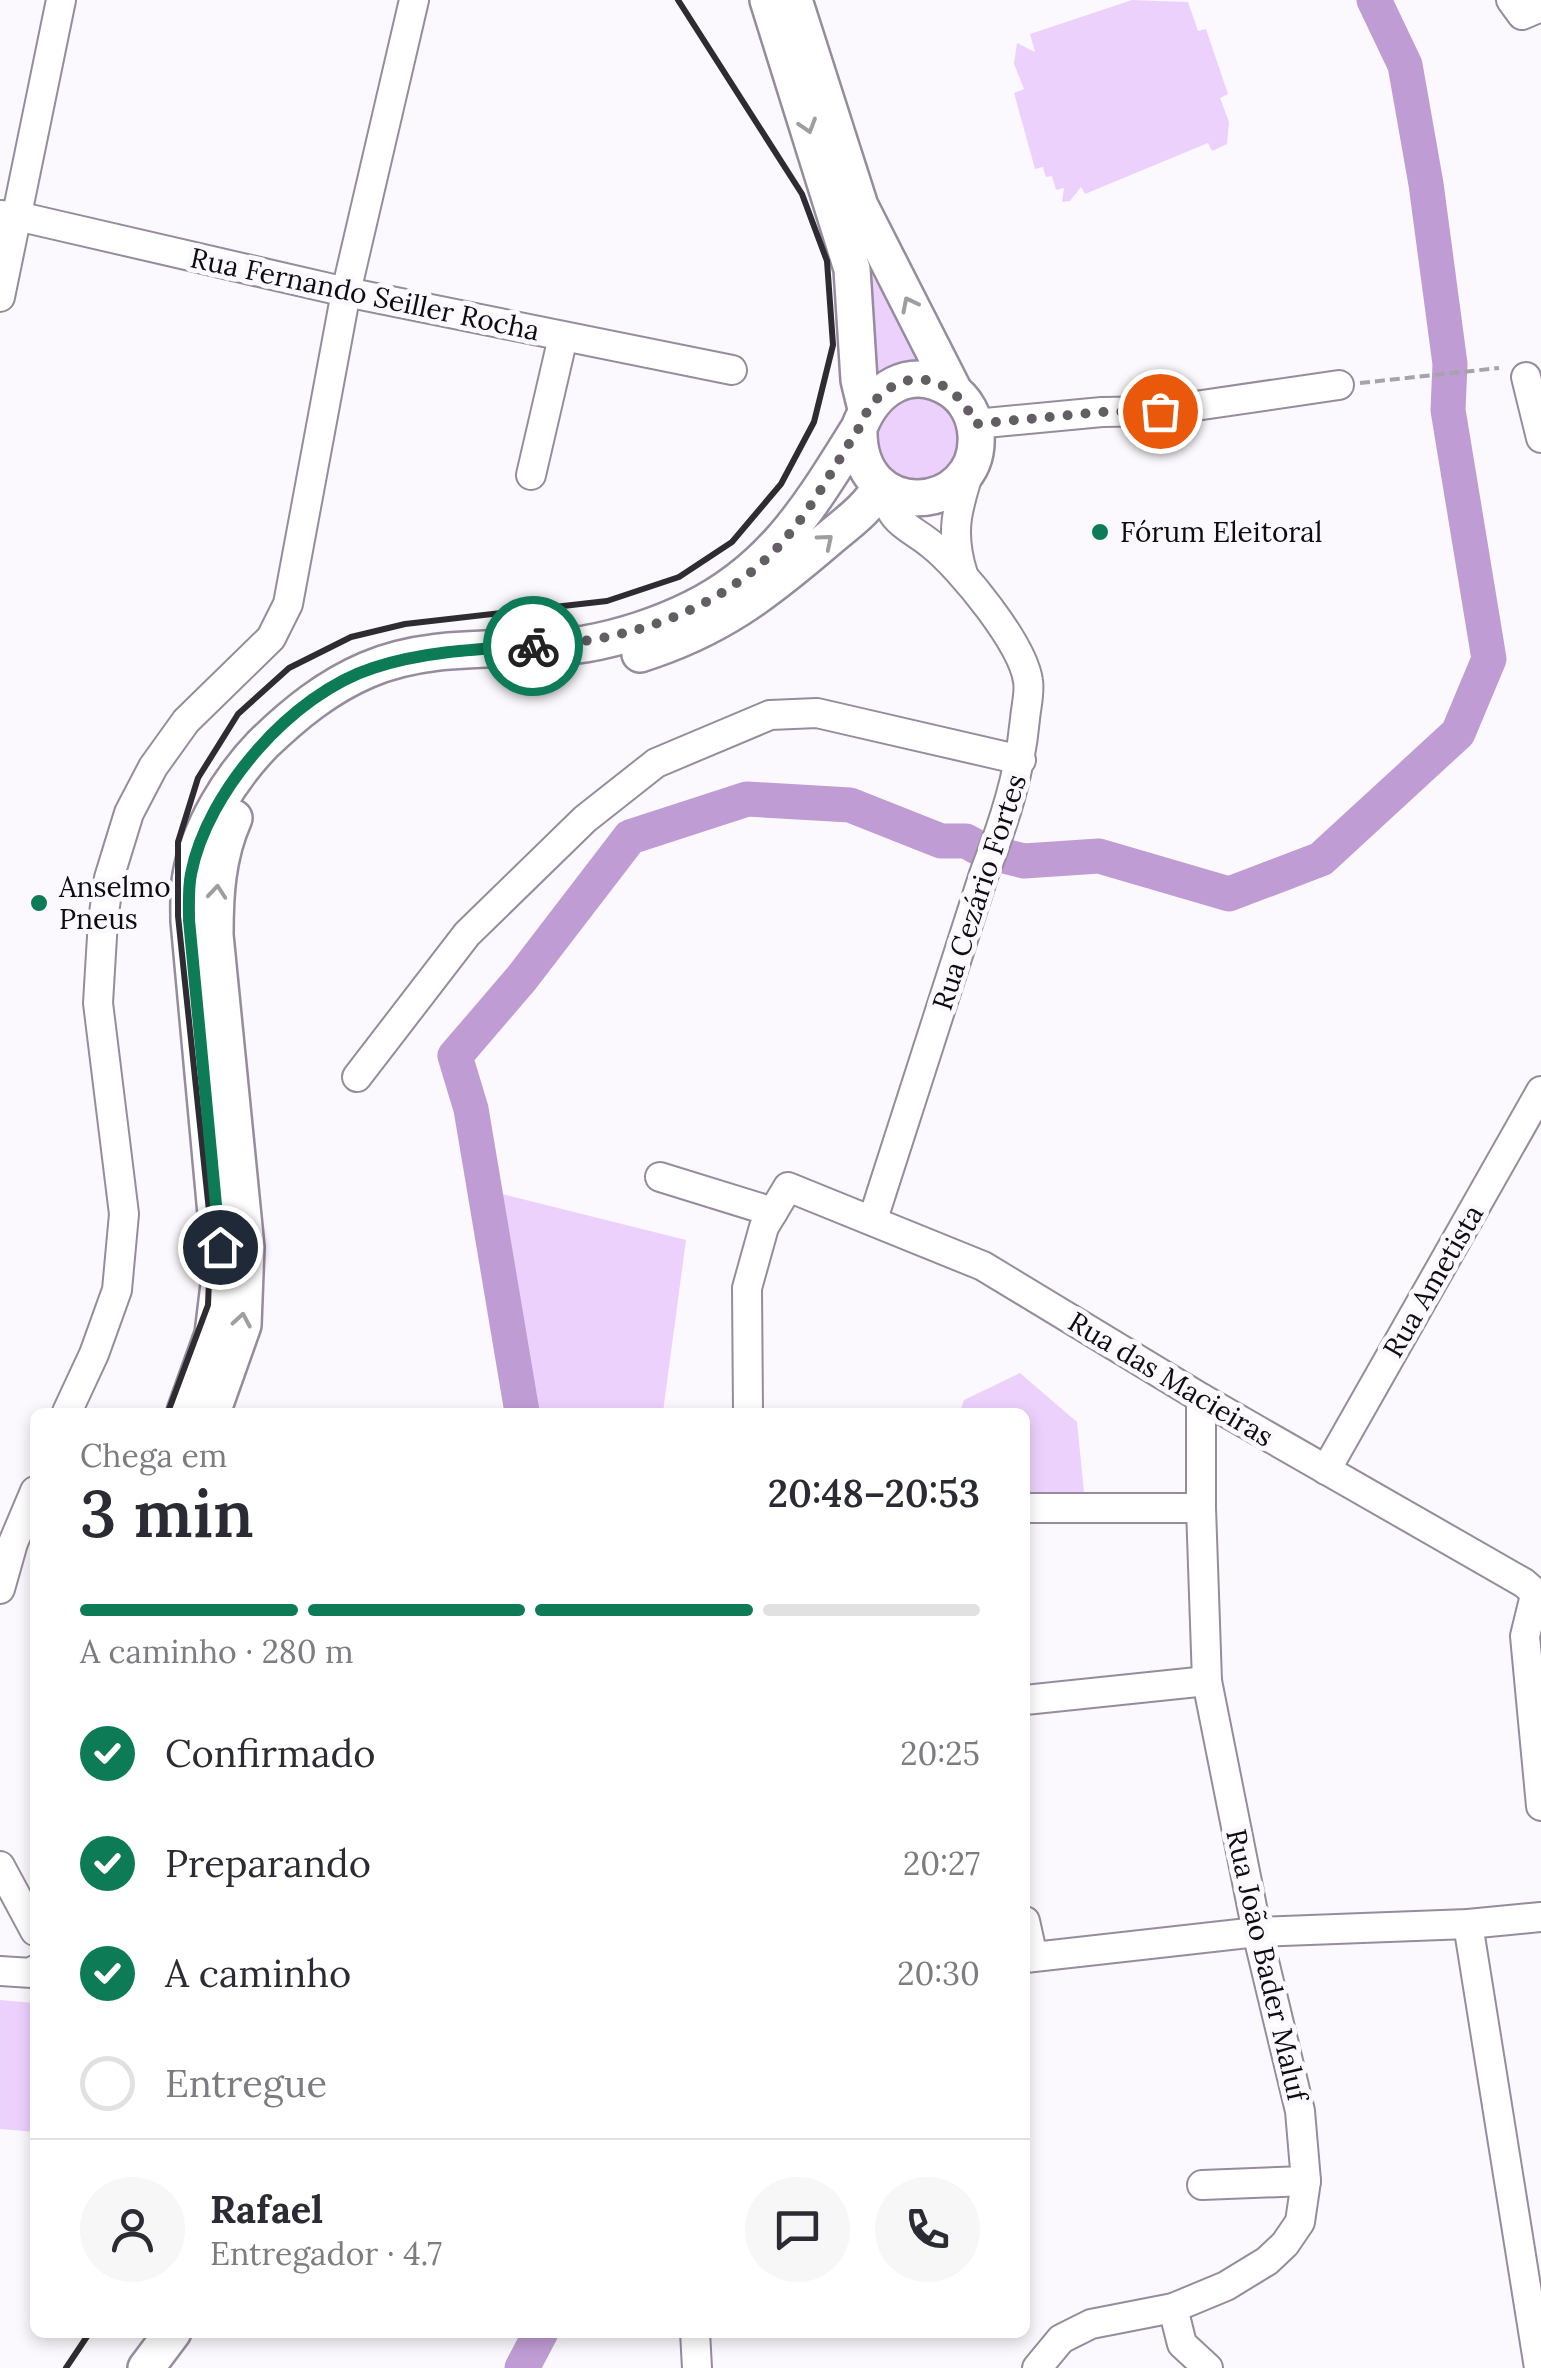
<!DOCTYPE html>
<html lang="pt">
<meta charset="utf-8">
<style>
body{margin:0;font-family:Lora,serif;background:#f7f7f7;color:#2b2b33;height:100vh;display:flex;flex-direction:column;font-size:38px;white-space:nowrap}
*{box-sizing:border-box;margin:0}
p{font-size:32px;color:#7c7c81}
.icon{flex:none;width:55px;height:55px;fill:none;stroke:currentColor;stroke-width:2;stroke-linecap:round;stroke-linejoin:round}
.map{position:relative;flex:1;overflow:hidden}
.sheet{position:absolute;left:30px;top:1408px;width:1000px;height:930px;display:flex;flex-direction:column;background:#fff;border-radius:15px;box-shadow:0 5px 15px #0003}
.sheet>*{flex:none}
.pin{position:absolute;display:grid;place-items:center;width:85px;height:85px;color:#fff;margin:-42px;border:5px solid #fff;border-radius:50%;box-shadow:0 2px 10px #0007}
.courier{position:absolute;display:grid;place-items:center;width:100px;height:100px;margin:-50px;border:8px solid #0c7b56;border-radius:50%;background:#fff;color:#222;box-shadow:0 2px 12px #0007}
.summary em{font-style:normal;font-weight:600}
.summary div{display:flex;flex-direction:column-reverse}
.summary{display:flex;align-items:center;justify-content:space-between;height:170px;padding:0 50px}
h1{font-size:65px;font-weight:600;line-height:75px}
.bar{display:grid;grid-template-columns:repeat(4,1fr);gap:15px 10px;align-content:center;height:120px;padding:0 50px}
.bar i{height:12px;border-radius:8px;background:#e1e1e2}
.bar .current{background:#0c7b56}
.bar p{grid-column:span 4}
.line{display:flex;align-items:center;gap:25px;padding:0 50px;border-top:2px solid #e1e1e2}
.line div{flex:1}
.round{display:grid;place-items:center;flex:none;width:105px;height:105px;border-radius:52px;background:#f7f7f7}
ol{padding:0 50px;list-style:none}
li{display:flex;align-items:center;gap:30px;height:110px}
li p{margin-inline-start:auto}
li .icon{padding:10px;border-radius:50%;background:#0c7b56;color:#fff;stroke-width:4}
li:last-child{color:#7c7c81}
li i{width:55px;height:55px;border:5px solid #e1e1e2;border-radius:50%}
.map>svg:first-child{display:block}
.green{fill:#edd1fd}
.lines{fill:none;stroke-linecap:round;stroke-linejoin:round}
.river{stroke:#c09cd4;stroke-width:35}
.minor-casing{stroke:#978b9e;stroke-width:32}
.major-casing{stroke:#978b9e;stroke-width:40}
.path{stroke:#a7a4a9;stroke-width:4;stroke-dasharray:10 5;stroke-linecap:butt}
.minor{stroke:#fff;stroke-width:28}
.major{stroke:#fff;stroke-width:35}
.rail{stroke:#2f2b32;stroke-width:6}
.oneway{stroke:#9f9da0}
.done{stroke:#625e64;stroke-width:10;stroke-dasharray:0 18}
.route{stroke:#0c7b56;stroke-width:12}
.poi-dot{fill:#0c7b56;stroke:#fbf9fd;stroke-width:4}
.labels{text-anchor:middle;stroke-width:10;stroke-linejoin:round;paint-order:stroke}
.street-label{font-size:28px;fill:#0f0b12;stroke:#fbf9fd}
.poi-label{font-size:28px;fill:#0f0b12;stroke:#fbf9fd;text-anchor:start}
</style>
<div class="map">
<svg width="1541" height="2368" viewBox="0 0 1541 2368">
<rect width="100%" height="100%" fill="#fbf9fd"/>
<g class="green">
<polygon points="1132,0 1188,2 1198,31 1206,29 1228,94 1220,98 1229,122 1227,144 1212,151 1208,143 1085,194 1081,187 1070,201 1062,202 1064,188 1056,190 1052,176 1046,177 1043,167 1035,169 1014,93 1024,89 1014,64 1017,43 1035,52 1030,34"/>
<polygon points="862,258 929,373 890,368 874,373"/>
<path d="M 924,397 C 969,409 961,432 957,470 L 917,490 L 880,469 L 876,427 C 891,408 899,399 924,397 Z"/>
<polygon points="502,1194 686,1240 663,1412 537,1412"/>
<polygon points="1020,1373 1077,1422 1084,1492 1056,1500 1025,1499 1025,1412 960,1412 964,1400"/>
<polygon points="0,2000 35,2003 35,2132 0,2129"/>
</g>
<g class="lines">
<g class="river">
<polyline points="522,1412 471,1109 455,1056 521,979 630,837 747,799 850,805 941,841 966,841 984,851 1024,861 1099,856 1229,894 1321,859 1458,733 1489,659 1448,410 1450,364 1426,184 1405,65 1374,0"/>
<polyline points="522,2368 541,2332"/>
</g>
<g class="minor-casing">
<g id="minor">
<polyline points="1511,0 1522,15 1541,7"/>
<polyline points="0,215 17,216 346,292 732,370"/>
<polyline points="0,297 61,0"/>
<polyline points="1526,377 1541,438"/>
<polyline points="975,424 1102,412 1161,411 1339,385"/>
<polyline points="531,475 563,337"/>
<path d="M 963,574 C 949,530 958,507 971,465"/>
<polyline points="357,1077 467,934 585,819 656,763 770,715 817,713 1021,760"/>
<polyline points="660,1177 773,1212"/>
<path d="M 873,1219 L 984,874 C 1004,823 1020,773 1025,719 C 1026,707 1030,692 1028,681 C 1023,644 961,568 932,545 C 909,526 888,523 886,489"/>
<polyline points="67,1412 94,1354 117,1290 124,1214 98,1003 103,920 109,878 129,813 153,767 186,721 271,638 288,604 346,292 414,0"/>
<polyline points="748,1412 747,1288 764,1227 788,1187 983,1266 1201,1398 1524,1583 1541,1598"/>
<polyline points="1326,1470 1541,1091"/>
<polyline points="1025,1508 1201,1508"/>
<polyline points="0,1589 13,1543 35,1491"/>
<polyline points="1535,1595 1525,1636 1541,1806"/>
<polyline points="1025,1700 1207,1681"/>
<polyline points="0,1866 35,1931"/>
<polyline points="1025,1921 1033,1957"/>
<polyline points="1468,1924 1539,2368"/>
<polyline points="1025,1958 1257,1932 1468,1924 1541,1917"/>
<polyline points="0,1971 32,1973 35,1970"/>
<polyline points="1202,2185 1306,2181"/>
<polyline points="1173,2308 1182,2344 1208,2368"/>
<polyline points="695,2332 697,2368"/>
<polyline points="1037,2368 1061,2339 1091,2324 1173,2308 1226,2286 1267,2261 1285,2244 1300,2222 1306,2181 1300,2111 1257,1932 1207,1681 1201,1508 1201,1398"/>
</g>
</g>
<g class="major-casing">
<g id="major">
<polyline points="768,0 852,269 859,380 866,409"/>
<polyline points="794,0 860,206 954,391"/>
<path d="M 640,654 C 719,629 764,594 826,541 C 847,523 867,510 881,486"/>
<path d="M 214,1407 L 243,1325 L 246,1247 L 215,935 C 215,895 217,856 234,818"/>
<path d="M 185,1412 L 213,1334 L 221,1268 L 189,921 C 189,906 188,890 191,875 C 199,828 230,778 263,744 C 294,714 327,687 367,670 C 436,640 513,654 585,644 C 620,638 660,625 692,609 C 775,568 812,503 859,428 C 874,389 910,364 950,389 C 966,399 975,417 976,435 C 981,514 856,526 859,428"/>
<polyline points="146,2368 173,2332"/>
</g>
</g>
<polyline class="path" points="1360,383 1499,368"/>
<use href="#minor" class="minor"/>
<use href="#major" class="major"/>
<g class="rail">
<polyline points="168,1412 208,1305 211,1230 178,916 178,842 198,778 238,714 289,668 351,637 405,624 607,601 679,577 732,542 781,484 814,422 833,345 827,261 802,194 678,0"/>
<polyline points="66,2368 90,2332"/>
</g>
</g>
<defs><path id="oneway-chevron" d="M-2-3.5L2.5 0L-2 3.5" fill="none" stroke-width="1.6" stroke-linecap="round" stroke-linejoin="round" transform="scale(2.5)"/></defs>
<g class="oneway">
<use href="#oneway-chevron" transform="translate(808 126) rotate(73)"/>
<use href="#oneway-chevron" transform="translate(909 304) rotate(-117)"/>
<use href="#oneway-chevron" transform="translate(826 541) rotate(-40)"/>
<use href="#oneway-chevron" transform="translate(217 892) rotate(-85)"/>
<use href="#oneway-chevron" transform="translate(242 1320) rotate(-80)"/>
</g>
<g class="lines">
<path class="done" d="M 533,646 C 621,642 714,615 777,548 C 810,513 833,468 859,428 C 883,366 949,362 975,424 L 1102,412 L 1160,411"/>
<path class="route" d="M 220,1247 L 189,920 C 189,906 188,889 191,874 C 207,791 292,694 373,668 C 425,651 479,649 533,646"/>
</g>
<g class="poi-dot">
<circle cx="1100" cy="532" r="10"/>
<circle cx="39" cy="903" r="10"/>
</g>
<g class="labels">
<g class="street-label">
<text transform="translate(365 294) rotate(12)" y="10">Rua Fernando Seiller Rocha</text>
<text transform="translate(979 892) rotate(-72)" y="10">Rua Cezário Fortes</text>
<text transform="translate(1433 1281) rotate(-60)" y="10">Rua Ametista</text>
<text transform="translate(1171 1379) rotate(31)" y="10">Rua das Macieiras</text>
<text transform="translate(1267 1965) rotate(77)" y="10">Rua João Bader Maluf</text>
</g>
<g class="poi-label">
<text x="1120" y="542">Fórum Eleitoral</text>
<text x="59" y="897">Anselmo<tspan x="59" dy="32">Pneus</tspan></text>
</g>
</g>
</svg>
<div class="pin" style="left:1160px;top:411px;background:#ea580c"><svg class="icon" aria-label="bag" viewBox="0 0 24 24"><path d="M5 8h14l-1 12H6zM9 8a3 3 0 0 1 6 0"/></svg></div>
<div class="pin" style="left:220px;top:1247px;background:#1f2937"><svg class="icon" aria-label="home" viewBox="0 0 24 24"><path d="M3 11l9-7 9 7M6 9v11h12V9"/></svg></div>
<div class="courier" style="left:533px;top:646px"><svg class="icon" aria-label="bike" viewBox="0 0 24 24"><circle cx="6" cy="16" r="4"/><circle cx="18" cy="16" r="4"/><path d="M6 16l4-8h5l3 8M10 8l3 8H6M13 5h3"/></svg></div>
<section class="sheet">
<div class="summary"><div><h1>3 min</h1><p>Chega em</p></div><em>20:48–20:53</em></div>
<div class="bar"><i class="current"></i><i class="current"></i><i class="current"></i><i></i><p>A caminho · 280 m</p></div>
<ol>
<li><svg class="icon" aria-label="check" viewBox="0 0 24 24"><path d="M5 12l5 5 9-10"/></svg>Confirmado<p>20:25</p></li>
<li><svg class="icon" aria-label="check" viewBox="0 0 24 24"><path d="M5 12l5 5 9-10"/></svg>Preparando<p>20:27</p></li>
<li><svg class="icon" aria-label="check" viewBox="0 0 24 24"><path d="M5 12l5 5 9-10"/></svg>A caminho<p>20:30</p></li>
<li><i></i>Entregue</li>
</ol>
<div class="line" style="height:180px"><a class="round"><svg class="icon" aria-label="person" viewBox="0 0 24 24"><circle cx="12" cy="8" r="4"/><path d="M4 21q1-7 8-7t8 7"/></svg></a><div><b>Rafael</b><p>Entregador · 4.7</p></div><a class="round"><svg class="icon" aria-label="chat" viewBox="0 0 24 24"><path d="M4 5h16v11H9l-5 4z"/></svg></a><a class="round"><svg class="icon" aria-label="phone" viewBox="0 0 24 24"><path d="M5 4h4l2 5-3 2q2 4 5 5l2-3 5 2v4C11 20 4 13 5 4z"/></svg></a></div>
</section>
</div>
